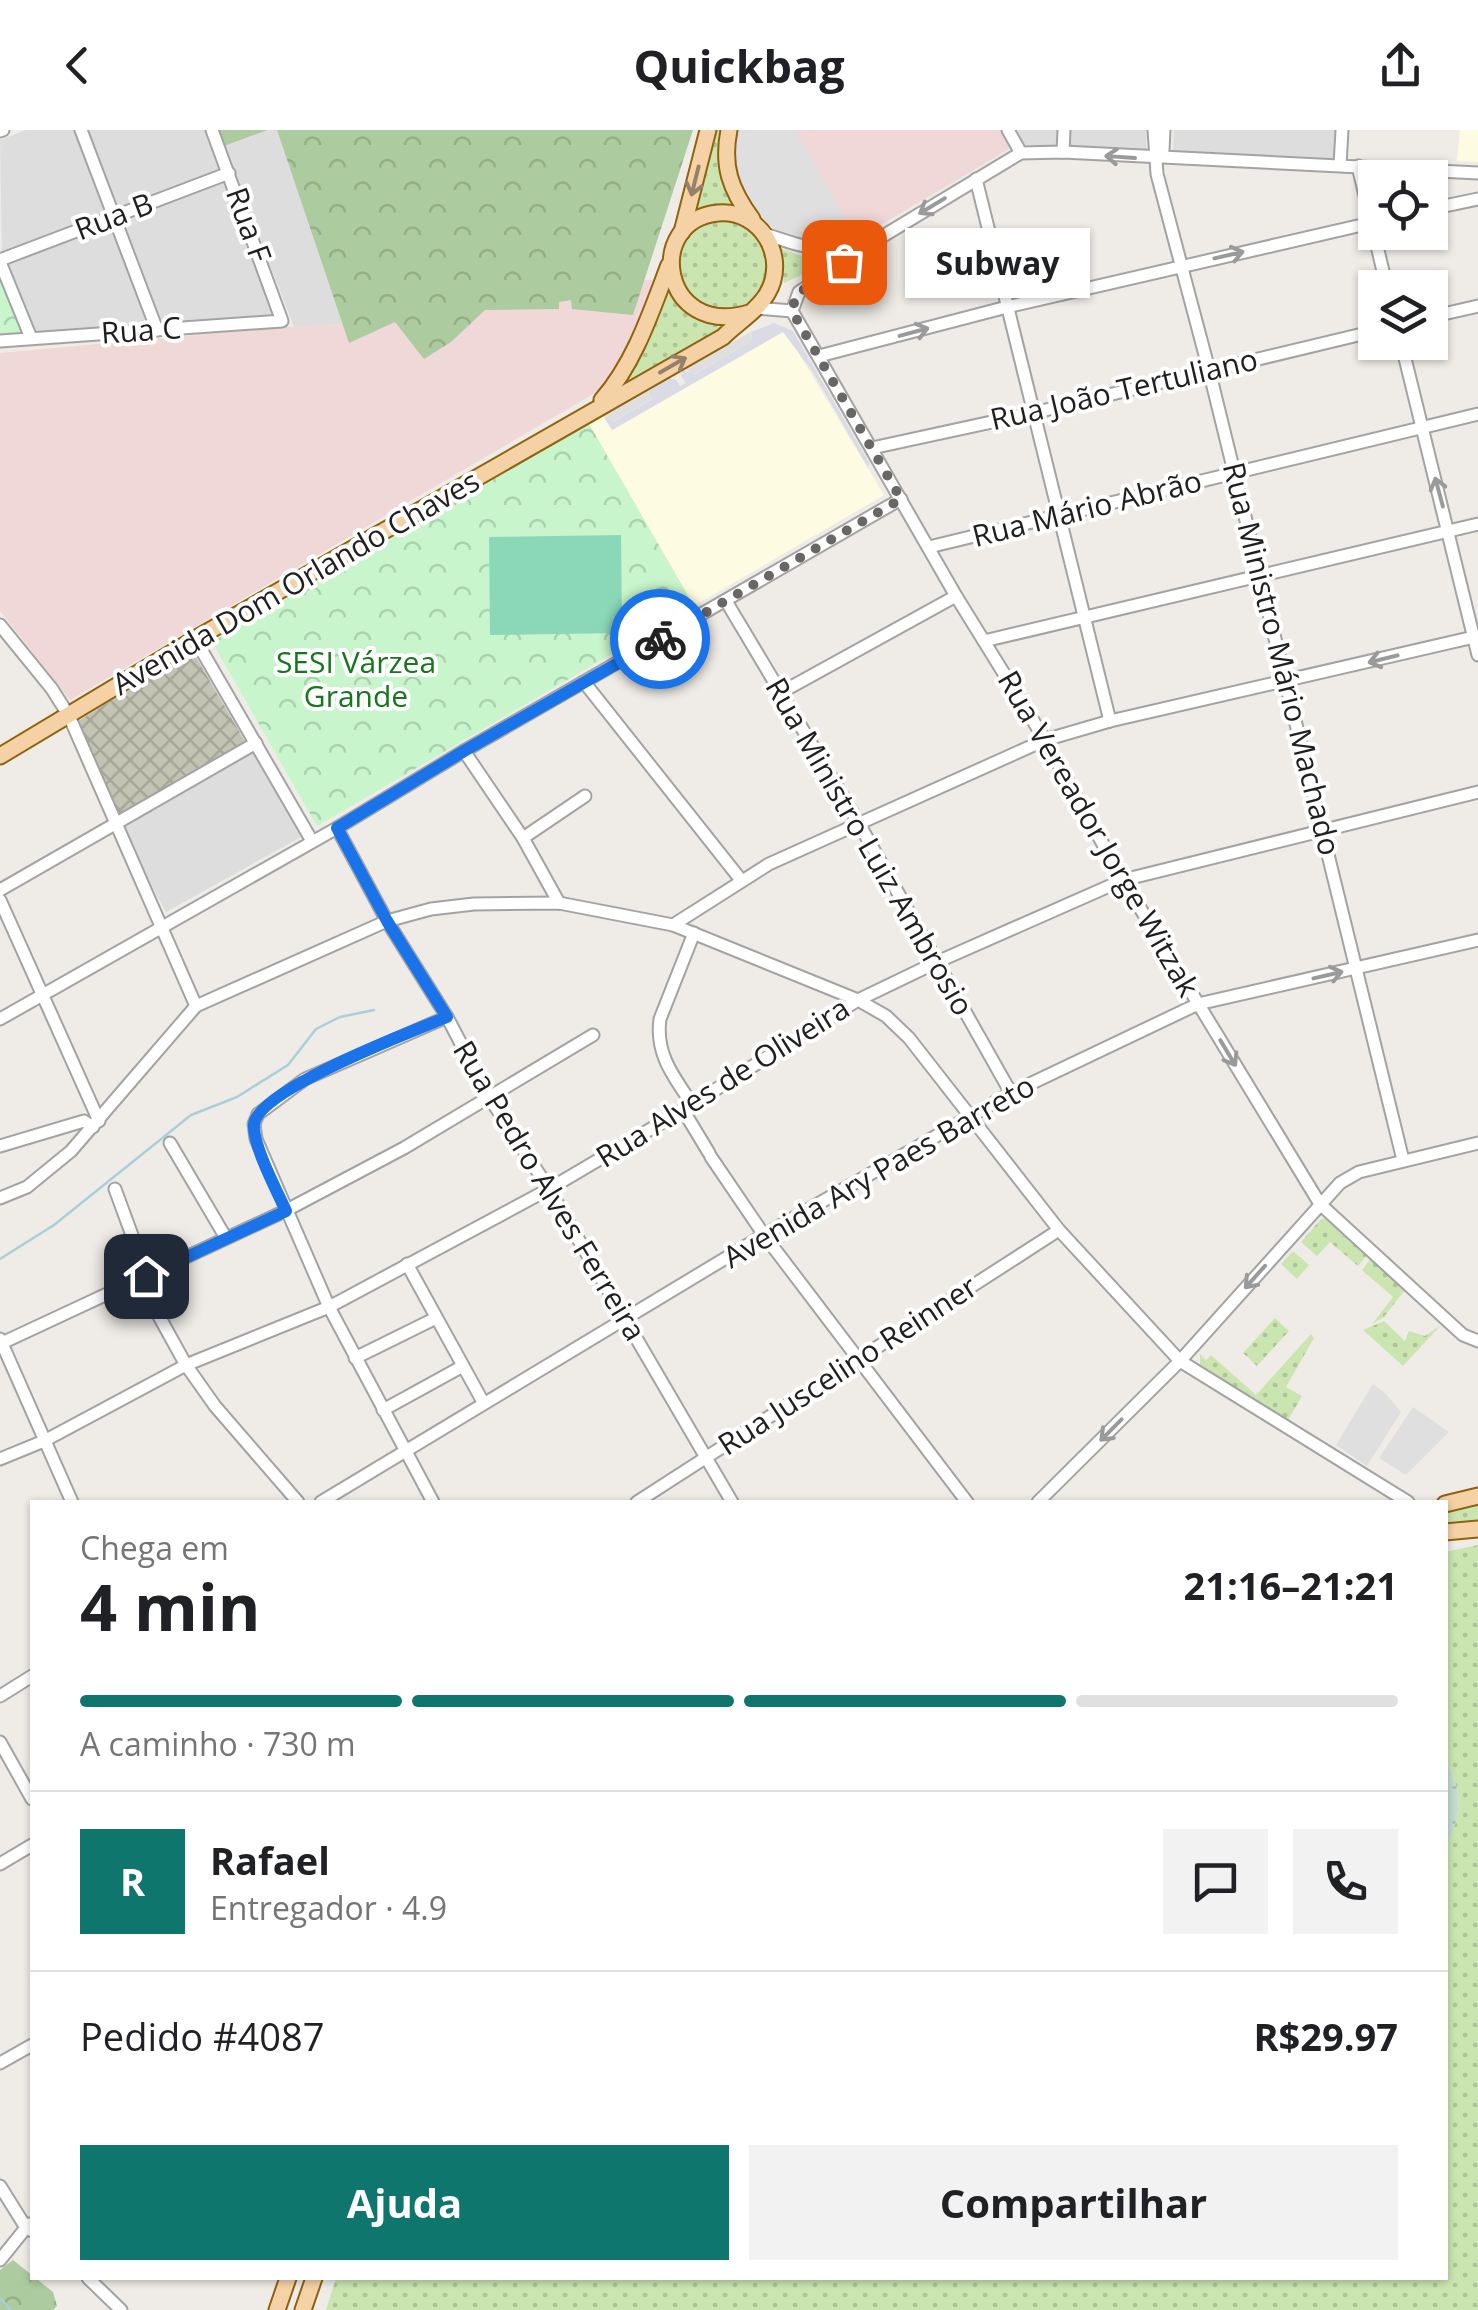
<!DOCTYPE html>
<html lang="pt">
<meta charset="utf-8">
<style>
body{margin:0;font-family:"Open Sans",sans-serif;background:#f2f2f2;color:#202124;height:100vh;display:flex;flex-direction:column;font-size:38px;white-space:nowrap}
*{box-sizing:border-box;margin:0}
p{font-size:32px;color:#757577}
.icon{flex:none;width:55px;height:55px;fill:none;stroke:currentColor;stroke-width:2;stroke-linecap:round;stroke-linejoin:round}
.map{position:relative;flex:1;overflow:hidden}
.sheet{position:absolute;left:30px;top:1370px;width:1418px;height:780px;display:flex;flex-direction:column;background:#fff;border-radius:0px;box-shadow:0 2px 8px #0004}
.sheet>*{flex:none}
.buttons{position:absolute;left:1358px;top:30px;display:grid;gap:20px}
.buttons a{display:grid;place-items:center;width:90px;height:90px;border-radius:0px;background:#fff;box-shadow:0 2px 8px #0004;font-size:50px}
.pin{position:absolute;display:grid;place-items:center;width:85px;height:85px;color:#fff;margin:-42px;border-radius:20px;box-shadow:0 5px 15px #0006}
.courier{position:absolute;display:grid;place-items:center;width:100px;height:100px;margin:-50px;border:8px solid #1a73e8;border-radius:50%;background:#fff;color:#222;box-shadow:0 2px 12px #0007}
.bubble{position:absolute;height:70px;border-radius:0px;background:#fff;box-shadow:0 2px 8px #0004;font-size:32px;font-weight:700;line-height:70px;text-align:center}
.summary em{font-style:normal;font-weight:700}
.summary div{display:flex;flex-direction:column-reverse}
.summary{display:flex;align-items:center;justify-content:space-between;height:170px;padding:0 50px}
h1{font-size:65px;font-weight:700;line-height:75px}
.bar{display:grid;grid-template-columns:repeat(4,1fr);gap:15px 10px;align-content:center;height:120px;padding:0 50px}
.bar i{height:12px;border-radius:8px;background:#e0e0e0}
.bar .on{background:#0f766e}
.bar p{grid-column:span 4}
.line{display:flex;align-items:center;gap:25px;padding:0 50px;border-top:2px solid #e0e0e0}
.line div{flex:1}
.round{display:grid;place-items:center;flex:none;width:105px;height:105px;border-radius:0px;background:#f2f2f2}
.button{display:flex;gap:20px;margin-top:auto;padding:20px 50px}
.button a{flex:1;height:115px;border-radius:0px;background:#0f766e;color:#fff;font-size:40px;font-weight:700;line-height:115px;text-align:center}
.button a+a{background:#f2f2f2;color:#202124}
header{display:flex;justify-content:space-between;align-items:center;height:130px;padding:0 50px;background:#fff;font-size:45px;font-weight:700}
.map>svg:first-child{display:block}
.residential{fill:#ddd}
.commercial{fill:#efd8d7}
.education{fill:#fdfce2}
.construction{fill:url(#construction-cross-hatch)}
.grass{fill:url(#grass-dots)}
.forest{fill:url(#forest-crowns)}
.wetland{fill:url(#wetland-marsh)}
.park{fill:url(#park-crowns)}
.pitch{fill:#8bd8b9}
.parking{fill:#dfdfdf}
.plaza{fill:#dbdbe5}
.lines{fill:none;stroke-linecap:round;stroke-linejoin:round}
.stream{stroke:#abcfd9;stroke-width:2.5}
.minor-casing{stroke:#a3a3a3;stroke-width:15}
.major-casing{stroke:#8f620c;stroke-width:19}
.minor{stroke:#fff;stroke-width:11}
.major{stroke:#f5d2a6;stroke-width:15}
.oneway{stroke:#9a9a9a}
.oneway2{stroke:#958169}
.done{stroke:#686765;stroke-width:10;stroke-dasharray:0 18}
.route{stroke:#1a73e8;stroke-width:12}
.labels{text-anchor:middle;stroke-width:8;stroke-linejoin:round;paint-order:stroke}
.street-label{font-size:30px;fill:#1f1f1f;stroke:#fff}
.park-label{font-size:30px;fill:#15761b;stroke:#fff}
</style>
<header><svg class="icon" aria-label="back" viewBox="0 0 24 24"><path d="M15 5l-7 7 7 7"/></svg>Quickbag<svg class="icon" aria-label="share" viewBox="0 0 24 24"><path d="M12 15V3M7 8l5-5 5 5M5 13v7h14v-7"/></svg></header>
<div class="map">
<svg width="1478" height="2180" viewBox="0 0 1478 2180">
<defs>
<pattern id="construction-cross-hatch" width="8" height="8" patternUnits="userSpaceOnUse" patternTransform="scale(2.5)"><rect width="8" height="8" fill="#c3c3b3"/><path d="M0 0l8 8M0 8l8-8" fill="none" stroke="#a7a79a"/></pattern>
<pattern id="grass-dots" width="8" height="8" patternUnits="userSpaceOnUse" patternTransform="scale(2.5)"><rect width="8" height="8" fill="#cbe5b1"/><path d="M2 2h.1M6 6h.1" fill="none" stroke="#aec498" stroke-width="1.8" stroke-linecap="round"/></pattern>
<pattern id="forest-crowns" width="20" height="18" patternUnits="userSpaceOnUse" patternTransform="scale(2.5)"><rect width="20" height="18" fill="#accb9f"/><path d="M2 6a3 3 0 1 1 6 0M12 15a3 3 0 1 1 6 0" fill="none" stroke="#94ae88"/></pattern>
<pattern id="wetland-marsh" width="20" height="14" patternUnits="userSpaceOnUse" patternTransform="scale(2.5)"><rect width="20" height="14" fill="#c5dcd1"/><path d="M1 5h8M5 5V1M11 12h8M15 12V8" fill="none" stroke="#a9bcb3"/></pattern>
<pattern id="park-crowns" width="20" height="18" patternUnits="userSpaceOnUse" patternTransform="scale(2.5)"><rect width="20" height="18" fill="#c8f5cb"/><path d="M2 6a3 3 0 1 1 6 0M12 15a3 3 0 1 1 6 0" fill="none" stroke="#abd2ae"/></pattern>
</defs>
<rect width="100%" height="100%" fill="#efece7"/>
<g class="residential">
<polygon points="26,0 75,0 107,87 2,128 0,10"/>
<polygon points="86,0 207,0 222,40 116,80"/>
<polygon points="268,0 277,0 344,194 294,197 224,16"/>
<polygon points="1016,0 1061,0 1060,17 1024,15"/>
<polygon points="1070,0 1147,0 1146,21 1069,17"/>
<polygon points="1174,0 1337,0 1336,30 1173,23"/>
<polygon points="226,50 278,187 164,196 123,90"/>
<polygon points="112,94 150,197 33,204 8,134"/>
<polygon points="254,622 301,707 166,782 120,697"/>
</g>
<g class="commercial">
<polygon points="738,0 1000,0 1011,18 886,92 838,112 768,94 736,6"/>
<polygon points="660,149 612,253 70,570 0,481 0,223 284,197 365,193 365,171"/>
</g>
<g class="education">
<polygon points="1460,0 1478,0 1478,32 1457,31"/>
<polygon points="786,202 884,365 694,476 589,294 603,286 613,300 778,203"/>
</g>
<polygon class="construction" points="192,520 246,613 116,687 75,593"/>
<g class="grass">
<polygon points="717,0 721,0 719,28 740,83 690,89"/>
<circle cx="723" cy="137" r="45"/>
<polygon points="780,118 807,128 836,129 784,153"/>
<path d="M 667,153 C 678,180 696,192 724,196 L 616,265 L 626,252 Z"/>
<polygon points="1321,1089 1325,1089 1367,1125 1358,1136 1330,1112 1317,1126 1301,1112"/>
<polygon points="1293,1121 1309,1135 1297,1149 1281,1134"/>
<polygon points="1371,1128 1405,1160 1384,1187 1372,1194 1393,1167 1362,1140"/>
<polygon points="1275,1188 1289,1201 1257,1236 1243,1223"/>
<polygon points="1384,1191 1405,1211 1409,1201 1425,1206 1441,1195 1403,1236 1363,1200"/>
<polygon points="1311,1204 1314,1208 1286,1257 1302,1266 1288,1290 1200,1235 1200,1224 1206,1230 1211,1225 1256,1265"/>
<polygon points="1478,1373 1478,1392 1445,1396 1445,1381"/>
<path d="M 1478,1415 L 1478,2180 L 326,2180 L 336,2148 L 1445,2148 L 1445,1720 C 1462,1683 1464,1665 1445,1629 L 1445,1422 Z"/>
</g>
<g class="forest">
<polygon points="218,0 268,0 224,16"/>
<polygon points="277,0 693,0 633,185 572,179 571,170 559,172 559,179 485,180 451,212 424,229 395,192 349,213"/>
<polygon points="13,2130 53,2162 57,2176 53,2180 0,2180 0,2140"/>
</g>
<path class="wetland" d="M 1445,1629 C 1464,1665 1462,1683 1445,1720 Z"/>
<g class="park">
<polygon points="0,145 23,203 0,205"/>
<polygon points="589,294 694,476 317,696 212,512"/>
</g>
<polygon class="pitch" points="621,405 622,503 490,505 489,407"/>
<g class="parking">
<polygon points="738,0 795,0 856,106 838,112 807,112 779,103 768,94 743,65 735,40"/>
<polygon points="751,202 752,211 694,244 685,239"/>
<polygon points="649,261 653,268 612,292 605,286"/>
<polygon points="1373,1254 1385,1263 1401,1282 1367,1336 1336,1315"/>
<polygon points="1413,1277 1449,1302 1406,1345 1379,1328"/>
</g>
<polygon class="plaza" points="774,193 793,201 870,334 867,336 812,241 783,202 612,300 603,286 613,292 652,269 649,261 669,248 676,250 680,256 686,253 681,246 683,240 695,244 752,211 751,202"/>
<g class="lines">
<g class="stream">
<polyline points="0,1129 54,1095 191,985 237,967 288,935 316,899 340,887 374,880"/>
<polyline points="0,2168 11,2180"/>
</g>
<g class="minor-casing">
<g id="minor">
<polyline points="81,0 157,200"/>
<polyline points="1008,0 1021,23"/>
<polyline points="1154,0 1157,44 1209,240 1403,1030"/>
<polyline points="0,1 3,0"/>
<polyline points="1063,22 1064,0"/>
<polyline points="1157,29 1163,20 1164,0"/>
<polyline points="1340,35 1342,0"/>
<polyline points="1358,36 1387,158"/>
<polyline points="976,49 1110,591"/>
<polyline points="1430,79 1478,69"/>
<path d="M 765,104 C 810,119 824,125 870,109"/>
<polyline points="0,130 229,43"/>
<polyline points="0,132 31,208"/>
<polyline points="756,178 792,181"/>
<polyline points="792,181 956,466 1045,610 1123,750 1320,1074 1463,1205 1478,1211"/>
<polyline points="792,181 799,162 888,103 1014,27 1021,23 1063,22 1478,43"/>
<polyline points="1430,187 1478,176"/>
<polyline points="0,211 282,191 212,0"/>
<polyline points="1401,212 1478,525"/>
<polyline points="819,226 1007,177 1375,92"/>
<polyline points="872,318 1033,283 1375,201"/>
<polyline points="929,417 1478,284"/>
<polyline points="726,471 858,692 1011,963"/>
<polyline points="0,495 52,559 69,586 196,876"/>
<polyline points="195,509 312,711"/>
<polyline points="984,511 1478,394"/>
<polyline points="584,552 741,750"/>
<polyline points="780,563 956,466"/>
<polyline points="464,621 523,708 559,773"/>
<polyline points="337,698 387,791 447,887 489,967 549,1059 732,1372"/>
<polyline points="523,708 585,666"/>
<polyline points="0,760 256,613"/>
<polyline points="0,770 99,991"/>
<polyline points="673,795 769,734 1045,610 1110,591 1478,506"/>
<polyline points="0,889 337,698 464,621 901,369"/>
<path d="M 692,974 C 674,947 655,924 660,889 L 694,803"/>
<polyline points="683,980 709,1023"/>
<polyline points="170,1013 226,1108"/>
<polyline points="0,1016 84,991 93,997"/>
<polyline points="711,1027 764,1105 967,1372"/>
<polyline points="115,1059 147,1146"/>
<polyline points="0,1068 27,1057 71,1021 196,876 387,791 431,779 474,774 559,773 673,795 858,870 886,886 909,908 1059,1100 1180,1231 1408,1372"/>
<polyline points="407,1134 483,1272"/>
<polyline points="139,1150 186,1235 215,1276 298,1372"/>
<polyline points="0,1209 72,1372"/>
<polyline points="2,1213 285,1081 404,1018 593,905"/>
<polyline points="355,1228 436,1188"/>
<polyline points="383,1280 463,1236"/>
<polyline points="0,1329 44,1311 186,1235 329,1177 549,1059 683,980 858,870 937,832 1123,750 1478,662"/>
<polyline points="321,1372 764,1105 1011,963 1198,874 1478,810"/>
<polyline points="433,1372 329,1177 256,1009 254,994 258,984 305,949 447,887"/>
<polyline points="637,1372 1059,1100"/>
<polyline points="1038,1372 1180,1231 1340,1053 1359,1042 1478,1013"/>
<polyline points="0,1566 32,1546"/>
<polyline points="0,1612 32,1669"/>
<polyline points="0,1734 32,1715"/>
<polyline points="0,1933 32,1915"/>
<polyline points="0,2056 25,2096 32,2101"/>
<polyline points="0,2130 29,2094"/>
<polyline points="88,2148 121,2180"/>
</g>
</g>
<g class="major-casing">
<g id="major">
<path d="M 729,0 C 722,36 730,59 752,89"/>
<polyline points="682,102 708,0"/>
<path d="M 602,270 C 635,232 651,182 669,135"/>
<path d="M 0,626 L 195,509 L 723,207 C 737,193 757,181 767,164 C 789,128 761,79 718,83 C 644,90 661,209 749,183"/>
<polyline points="1445,1374 1478,1366"/>
<polyline points="1445,1402 1478,1399"/>
<polyline points="277,2180 288,2148"/>
<polyline points="303,2180 314,2148"/>
</g>
</g>
<use href="#minor" class="minor"/>
<use href="#major" class="major"/>
</g>
<defs><path id="oneway-shaft" d="M-6 0H5M1.5-3L5.5 0L1.5 3" fill="none" stroke-width="1.6" stroke-linecap="round" stroke-linejoin="round" transform="scale(2.5)"/></defs>
<g class="oneway">
<use href="#oneway-shaft" transform="translate(1120 27) rotate(-176)"/>
<use href="#oneway-shaft" transform="translate(932 76) rotate(149)"/>
<use href="#oneway-shaft" transform="translate(1229 125) rotate(-13)"/>
<use href="#oneway-shaft" transform="translate(914 202) rotate(-15)"/>
<use href="#oneway-shaft" transform="translate(1439 362) rotate(-105)"/>
<use href="#oneway-shaft" transform="translate(1383 529) rotate(166)"/>
<use href="#oneway-shaft" transform="translate(1328 845) rotate(-13)"/>
<use href="#oneway-shaft" transform="translate(1228 923) rotate(59)"/>
<use href="#oneway-shaft" transform="translate(1255 1147) rotate(132)"/>
<use href="#oneway-shaft" transform="translate(1111 1300) rotate(135)"/>
</g>
<g class="oneway2">
<use href="#oneway-shaft" transform="translate(695 51) rotate(104)"/>
<use href="#oneway-shaft" transform="translate(673 235) rotate(-30)"/>
</g>
<g class="lines">
<polyline class="done" points="660,509 901,369 792,181 796,165 844,132"/>
<path class="route" d="M 146,1146 L 286,1081 C 277,1061 252,1014 254,994 C 259,959 413,901 447,887 L 387,791 L 337,698 L 464,621 L 660,509"/>
</g>
<g class="labels">
<g class="street-label">
<text transform="translate(114 87) rotate(-21)" y="10">Rua B</text>
<text transform="translate(248 95) rotate(70)" y="10">Rua F</text>
<text transform="translate(141 201) rotate(-4)" y="10">Rua C</text>
<text transform="translate(1124 260) rotate(-13)" y="10">Rua João Tertuliano</text>
<text transform="translate(1087 379) rotate(-14)" y="10">Rua Mário Abrão</text>
<text transform="translate(296 453) rotate(-30)" y="10">Avenida Dom Orlando Chaves</text>
<text transform="translate(1281 529) rotate(76)" y="10">Rua Ministro Mário Machado</text>
<text transform="translate(1098 704) rotate(60)" y="10">Rua Vereador Jorge Witzak</text>
<text transform="translate(869 717) rotate(60)" y="10">Rua Ministro Luiz Ambrosio</text>
<text transform="translate(723 953) rotate(-32)" y="10">Rua Alves de Oliveira</text>
<text transform="translate(879 1042) rotate(-30)" y="10">Avenida Ary Paes Barreto</text>
<text transform="translate(549 1061) rotate(59)" y="10">Rua Pedro Alves Ferreira</text>
<text transform="translate(848 1236) rotate(-33)" y="10">Rua Juscelino Reinner</text>
</g>
<g class="park-label">
<text x="356" y="543">SESI Várzea<tspan x="356" dy="34">Grande</tspan></text>
</g>
</g>
</svg>
<div class="buttons">
<a><svg class="icon" aria-label="locate" viewBox="0 0 24 24"><circle cx="12" cy="12" r="6"/><path d="M12 2v4M12 18v4M2 12h4M18 12h4"/></svg></a>
<a><svg class="icon" aria-label="layers" viewBox="0 0 24 24"><path d="M12 4l9 5-9 5-9-5zM3 14l9 5 9-5"/></svg></a>
</div>
<div class="pin" style="left:844px;top:132px;background:#ea580c"><svg class="icon" aria-label="bag" viewBox="0 0 24 24"><path d="M5 8h14l-1 12H6zM9 8a3 3 0 0 1 6 0"/></svg></div>
<div class="pin" style="left:146px;top:1146px;background:#1f2937"><svg class="icon" aria-label="home" viewBox="0 0 24 24"><path d="M3 11l9-7 9 7M6 9v11h12V9"/></svg></div>
<div class="courier" style="left:660px;top:509px"><svg class="icon" aria-label="bike" viewBox="0 0 24 24"><circle cx="6" cy="16" r="4"/><circle cx="18" cy="16" r="4"/><path d="M6 16l4-8h5l3 8M10 8l3 8H6M13 5h3"/></svg></div>
<div class="bubble" style="left:905px;top:98px;width:185px">Subway</div>
<section class="sheet">
<div class="summary"><div><h1>4 min</h1><p>Chega em</p></div><em>21:16–21:21</em></div>
<div class="bar"><i class="on"></i><i class="on"></i><i class="on"></i><i></i><p>A caminho · 730 m</p></div>
<div class="line" style="height:180px"><b class="round" style="background:#0f766e;color:#fff">R</b><div><b>Rafael</b><p>Entregador · 4.9</p></div><a class="round"><svg class="icon" aria-label="chat" viewBox="0 0 24 24"><path d="M4 5h16v11H9l-5 4z"/></svg></a><a class="round"><svg class="icon" aria-label="phone" viewBox="0 0 24 24"><path d="M5 4h4l2 5-3 2q2 4 5 5l2-3 5 2v4C11 20 4 13 5 4z"/></svg></a></div>
<div class="line" style="height:130px"><div>Pedido #4087</div><b>R$29.97</b></div>
<div class="button"><a>Ajuda</a><a>Compartilhar</a></div>
</section>
</div>
